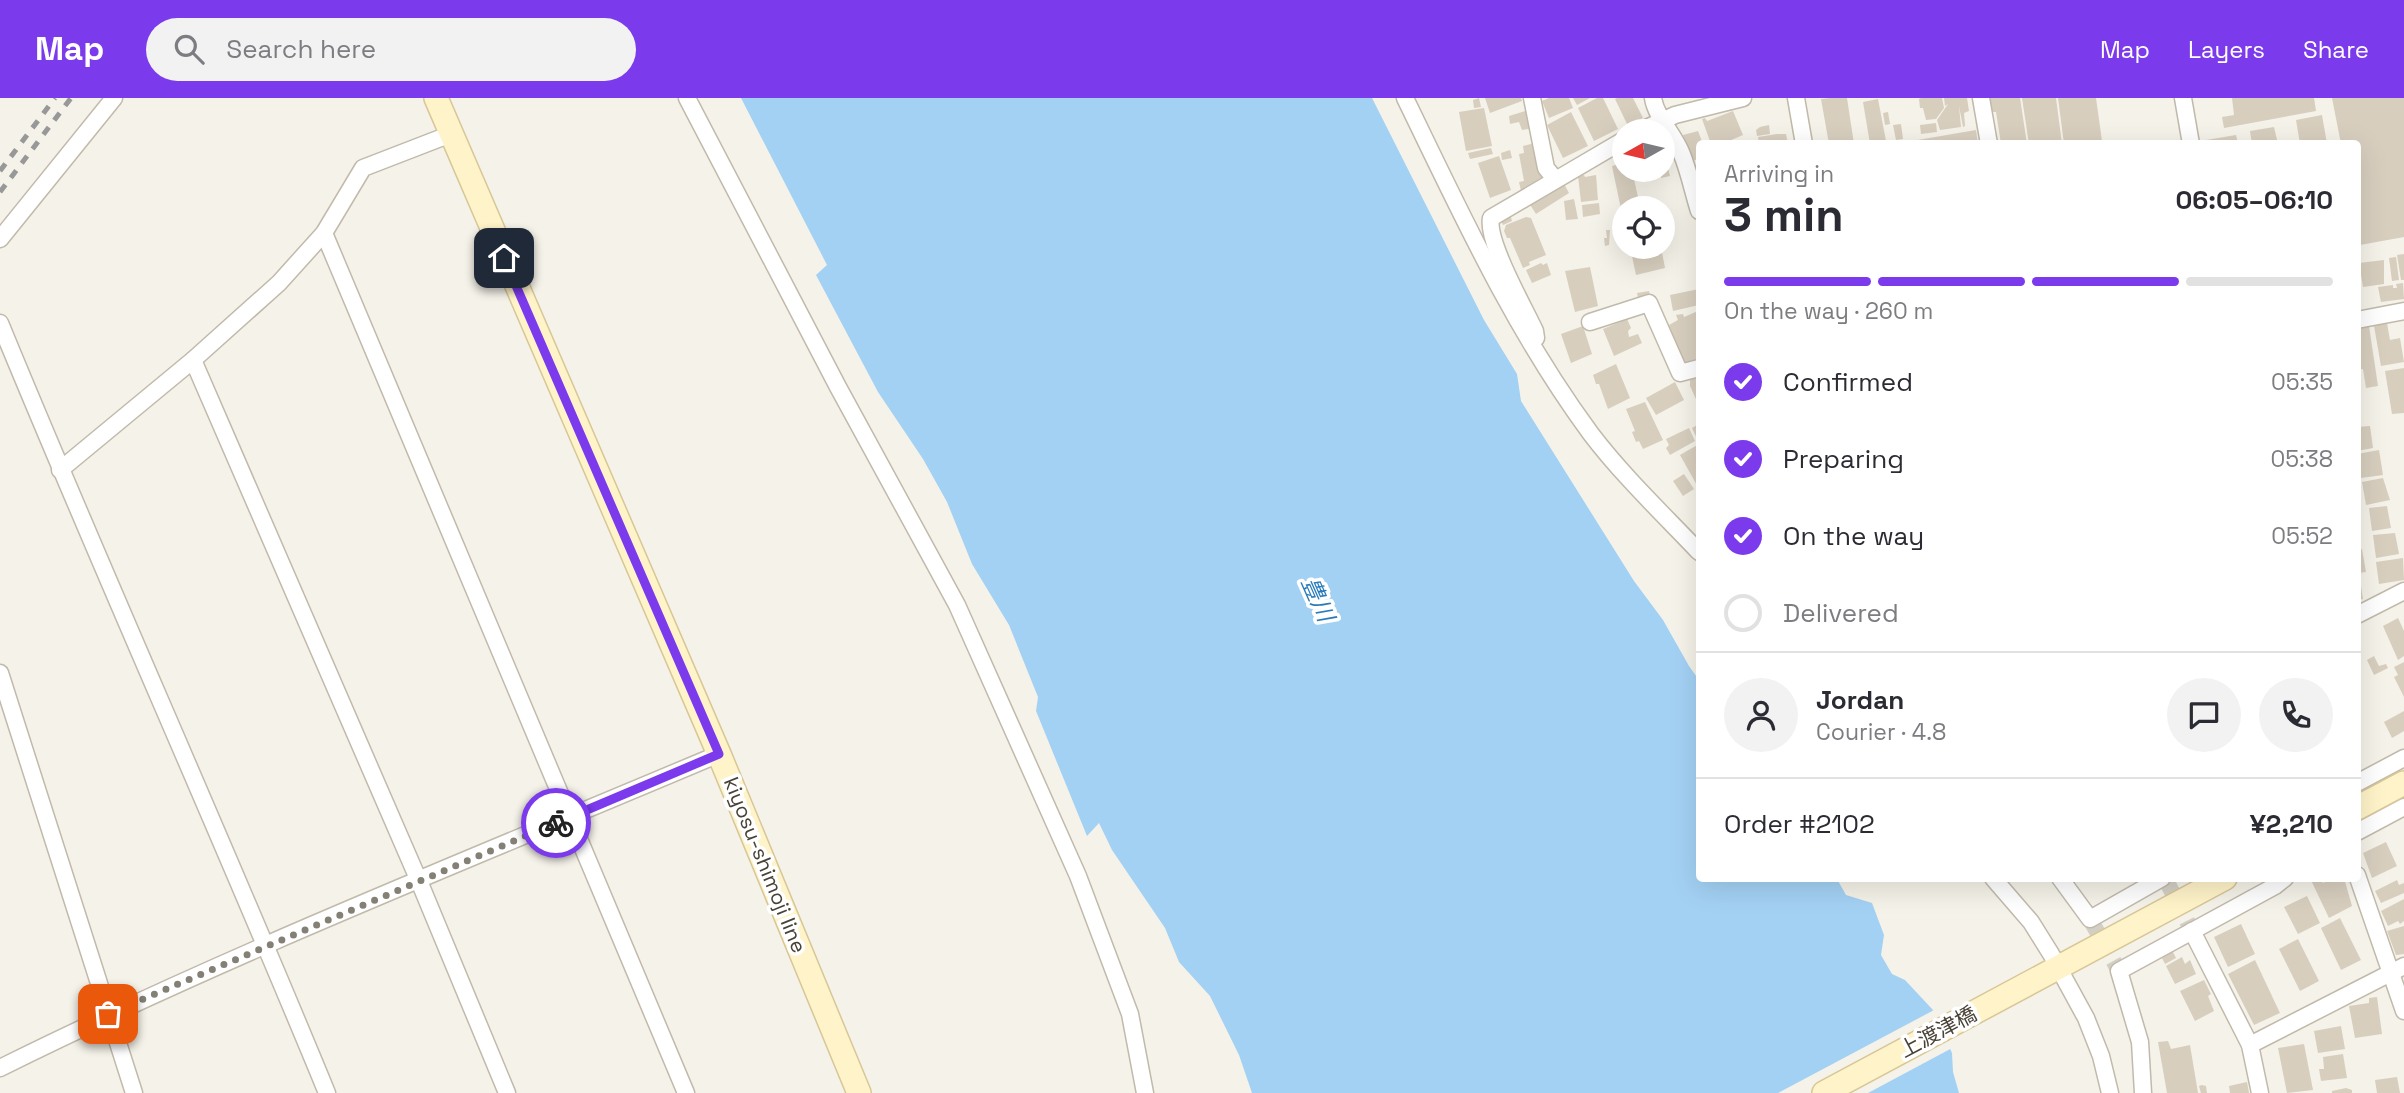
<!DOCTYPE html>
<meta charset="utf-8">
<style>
body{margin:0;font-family:"Space Grotesk","Noto Sans JP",sans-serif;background:#f2f2f3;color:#2b2b33;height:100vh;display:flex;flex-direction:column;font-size:26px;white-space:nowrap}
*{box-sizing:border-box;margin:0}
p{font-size:23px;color:#7c7c81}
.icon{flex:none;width:38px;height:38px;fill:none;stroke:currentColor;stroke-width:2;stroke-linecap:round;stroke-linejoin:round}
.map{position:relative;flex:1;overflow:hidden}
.sheet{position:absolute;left:1696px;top:42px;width:665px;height:742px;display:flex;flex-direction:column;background:#fff;border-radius:7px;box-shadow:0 7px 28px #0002}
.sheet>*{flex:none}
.needle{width:46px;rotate:262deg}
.controls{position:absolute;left:1612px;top:21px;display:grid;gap:14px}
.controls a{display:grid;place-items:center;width:63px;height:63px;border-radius:50%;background:#fff;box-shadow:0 7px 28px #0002;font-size:35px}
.pin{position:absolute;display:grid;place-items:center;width:60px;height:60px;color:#fff;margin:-30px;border-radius:14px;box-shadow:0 4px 10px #0006}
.courier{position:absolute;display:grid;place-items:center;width:70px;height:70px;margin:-35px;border:5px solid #7c3aed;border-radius:50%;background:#fff;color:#222;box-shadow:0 2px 9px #0007}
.headline em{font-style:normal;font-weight:800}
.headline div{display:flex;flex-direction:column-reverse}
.headline{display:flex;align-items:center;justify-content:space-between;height:119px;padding:0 28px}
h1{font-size:46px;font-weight:800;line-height:52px}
.bar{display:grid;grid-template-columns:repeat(4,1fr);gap:10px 7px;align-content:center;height:84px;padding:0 28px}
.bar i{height:9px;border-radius:5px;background:#e1e1e2}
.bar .on{background:#7c3aed}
.bar p{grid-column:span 4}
.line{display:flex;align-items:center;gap:18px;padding:0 28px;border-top:2px solid #e1e1e2}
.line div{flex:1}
.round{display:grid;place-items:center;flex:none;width:74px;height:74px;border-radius:37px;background:#f2f2f3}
ol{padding:0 28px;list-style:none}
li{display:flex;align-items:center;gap:21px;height:77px}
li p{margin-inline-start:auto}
li .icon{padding:7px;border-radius:50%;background:#7c3aed;color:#fff;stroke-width:4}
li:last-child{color:#7c7c81}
li i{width:38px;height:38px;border:4px solid #e1e1e2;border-radius:50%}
header{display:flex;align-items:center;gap:42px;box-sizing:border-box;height:98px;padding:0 35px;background:#7c3aed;color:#fff}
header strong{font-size:33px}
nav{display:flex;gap:38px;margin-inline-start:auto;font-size:24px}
.search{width:490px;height:63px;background:#f2f2f3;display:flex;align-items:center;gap:18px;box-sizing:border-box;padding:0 24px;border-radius:38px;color:#7c7c81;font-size:26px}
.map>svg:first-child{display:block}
.water{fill:#a3d1f4}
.pier{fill:#f5f2e9}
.building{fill:#d7cebe}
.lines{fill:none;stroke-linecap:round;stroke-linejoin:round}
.minor-tunnel{stroke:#d3cfc5;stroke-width:16;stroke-dasharray:16 8;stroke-linecap:butt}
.minor-casing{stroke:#c1baab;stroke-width:19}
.secondary-casing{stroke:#d7c797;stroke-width:26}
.minor{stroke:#fff;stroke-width:16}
.secondary{stroke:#fff3c9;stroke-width:23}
.rail{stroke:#989898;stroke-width:5;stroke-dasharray:9 9;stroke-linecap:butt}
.done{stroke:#858075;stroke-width:7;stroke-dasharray:0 12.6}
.route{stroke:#7c3aed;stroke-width:9}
.labels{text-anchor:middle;stroke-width:7;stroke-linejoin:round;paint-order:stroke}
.street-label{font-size:21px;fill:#494237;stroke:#fff}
.water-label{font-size:23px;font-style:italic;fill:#2a7bbb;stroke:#fff}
</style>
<header>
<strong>Map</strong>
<div class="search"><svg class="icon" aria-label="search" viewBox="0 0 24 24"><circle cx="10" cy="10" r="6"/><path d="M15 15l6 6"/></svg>Search here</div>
<nav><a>Map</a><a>Layers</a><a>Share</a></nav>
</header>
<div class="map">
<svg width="2404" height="995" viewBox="0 0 2404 995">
<rect width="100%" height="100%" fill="#f5f2e9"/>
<polygon class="water" points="741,0 1372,0 1484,222 1517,276 1521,303 1634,483 1663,522 1689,568 1699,582 1699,780 1837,781 1846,797 1872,805 1884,837 1881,857 1892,876 1905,882 1933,912 1952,955 1953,974 1959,995 1252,995 1239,957 1210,898 1179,864 1165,830 1112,752 1099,725 1087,738 1036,613 1038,599 1009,527 972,466 947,404 923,361 878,294 816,177 827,167"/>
<polygon class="pier" points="1936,911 1954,949 1868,995 1778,995"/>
<g class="building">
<polygon points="1479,0 1481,9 1474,10 1473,2"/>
<polygon points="1485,0 1521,0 1522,3 1490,15"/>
<polygon points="1549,0 1569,0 1573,10 1549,20 1542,3"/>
<polygon points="1573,0 1590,0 1577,7"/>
<polygon points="1597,0 1603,0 1618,31 1594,43 1578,10"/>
<polygon points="1617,0 1633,0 1643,20 1628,28 1615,1"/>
<polygon points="1830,0 1847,0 1854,46 1829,46 1821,1"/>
<polygon points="1921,0 1942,0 1944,10 1936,21 1926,22 1923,10 1920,10 1919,1"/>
<polygon points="1944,0 1967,0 1969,13 1964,15 1965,28 1963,29 1959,8 1961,29 1940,32 1937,22 1948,6 1945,8"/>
<polygon points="1990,0 2020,0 2027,46 2001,46 1996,14 1992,14"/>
<polygon points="2022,0 2056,0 2062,46 2029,46"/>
<polygon points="2058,0 2096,0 2102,43 2064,46"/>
<polygon points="2232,0 2314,0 2316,13 2224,30 2222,19 2234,17"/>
<polygon points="2332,0 2404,0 2404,139 2360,147 2357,131 2357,46 2341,46"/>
<polygon points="1878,1 1886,43 1870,46 1863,4"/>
<polygon points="1484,10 1492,48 1466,53 1459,14"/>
<polygon points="1528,12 1533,30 1522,32 1519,24 1510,26 1509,18"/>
<polygon points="1733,13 1743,37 1722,46 1711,46 1702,21 1705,20 1707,23"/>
<polygon points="1571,14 1588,48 1563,60 1547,27"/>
<polygon points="1888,14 1890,26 1885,27 1883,15"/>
<polygon points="2322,17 2327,46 2300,46 2296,22"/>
<polygon points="1936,25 1937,34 1921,36 1920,27"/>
<polygon points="1901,26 1903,41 1896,42 1893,27"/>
<polygon points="1769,27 1770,36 1757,38 1756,32 1760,29"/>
<polygon points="2274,29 2278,46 2252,46 2250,33"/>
<polygon points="1976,32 1978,46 1906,46 1906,44"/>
<polygon points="1698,33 1703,46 1699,46 1699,61 1692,63 1683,37"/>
<polygon points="1777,36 1786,36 1788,46 1759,46 1758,39"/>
<polygon points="2236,37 2238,46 2206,46 2206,42"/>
<polygon points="1535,45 1543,79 1521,93 1519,84 1524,83 1519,56 1524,55 1523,48"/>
<polygon points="1491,50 1493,56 1470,61 1468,55"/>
<polygon points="1510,52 1512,60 1502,62 1501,55"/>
<polygon points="1499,58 1511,92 1490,100 1478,65"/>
<polygon points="1624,65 1624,72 1632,72 1640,108 1621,111 1612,68"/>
<polygon points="1668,70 1670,78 1661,80 1660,72"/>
<polygon points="1584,77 1585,79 1596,77 1598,102 1581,104 1578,78"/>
<polygon points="1563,84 1569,95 1536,116 1529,105"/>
<polygon points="1574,101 1578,121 1566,122 1564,103"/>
<polygon points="1599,105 1600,116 1583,119 1582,107"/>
<polygon points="1510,116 1512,123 1503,127 1500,121"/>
<polygon points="1526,119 1531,120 1546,157 1529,164 1530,167 1523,170 1510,140 1507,140 1504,133 1506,127"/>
<polygon points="1606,132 1610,132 1609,147 1605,148 1604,140 1607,140"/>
<polygon points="1630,149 1661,149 1665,170 1636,177"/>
<polygon points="2404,156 2404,182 2401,182 2397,157"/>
<polygon points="2396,159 2399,182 2392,183 2389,160"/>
<polygon points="2384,162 2384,186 2363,189 2359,165"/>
<polygon points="1541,165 1543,167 1547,165 1551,177 1532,185 1526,172"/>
<polygon points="1590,169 1598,208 1575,214 1565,173"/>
<polygon points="2403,185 2404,201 2381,204 2378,189 2393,187 2393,190 2397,190 2396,186"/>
<polygon points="1699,191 1699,207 1673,213 1670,197"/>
<polygon points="1649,193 1650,198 1638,200 1637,195"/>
<polygon points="1698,213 1699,260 1683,265 1672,243 1673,237 1669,227 1678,222 1676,217 1683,216 1684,219"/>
<polygon points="1627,221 1631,230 1628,233 1629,239 1638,236 1642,245 1614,258 1603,231"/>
<polygon points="2387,225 2390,242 2400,240 2404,264 2381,268 2374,228"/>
<polygon points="1583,228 1592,256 1571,265 1561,236"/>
<polygon points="2369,228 2378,288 2366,290 2363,271 2357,272 2357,229"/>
<polygon points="1616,266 1630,300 1608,311 1599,286 1596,286 1593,277"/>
<polygon points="2404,270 2404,315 2392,316 2385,273"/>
<polygon points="1690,280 1699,281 1699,308 1690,288"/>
<polygon points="1675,284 1684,302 1656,317 1646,300"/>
<polygon points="1645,304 1663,342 1643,351 1639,343 1636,344 1632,334 1635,333 1626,311"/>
<polygon points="1699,326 1699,345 1692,330"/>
<polygon points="2370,328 2373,350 2357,353 2357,329"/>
<polygon points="1689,330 1695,343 1670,357 1666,350 1669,347 1666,341"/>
<polygon points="1699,346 1699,391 1680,357"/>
<polygon points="2379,352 2383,377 2361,380 2357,356"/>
<polygon points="1684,376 1694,391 1683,398 1673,383"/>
<polygon points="2383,380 2390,402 2366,407 2362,384"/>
<polygon points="2387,408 2391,430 2372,433 2369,410"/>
<polygon points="2395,435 2399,456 2376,460 2373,437"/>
<polygon points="2362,451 2366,474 2359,475 2363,501 2357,502 2357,452"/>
<polygon points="2403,460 2404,482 2379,486 2376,464"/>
<polygon points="2398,520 2404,533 2404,558 2398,562 2383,528"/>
<polygon points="2374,558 2379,568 2386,566 2388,570 2374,577 2367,562"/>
<polygon points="2404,564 2404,599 2394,579 2398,577 2394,569"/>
<polygon points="2404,613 2404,633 2392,640 2384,624"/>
<polygon points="2386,744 2397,768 2372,780 2363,755"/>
<polygon points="2310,780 2320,780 2323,785 2333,780 2344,780 2352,808 2329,820"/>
<polygon points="2397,782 2399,787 2404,785 2404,795 2381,805 2375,793"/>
<polygon points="2307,798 2320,825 2298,836 2284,809"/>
<polygon points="2404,801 2404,823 2400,826 2398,823 2388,828 2381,813"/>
<polygon points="2340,820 2361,862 2341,872 2321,830"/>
<polygon points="2241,826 2255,856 2228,869 2214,839"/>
<polygon points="2404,828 2404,856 2396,857 2387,833"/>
<polygon points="2298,841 2319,883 2300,893 2279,851"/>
<polygon points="2173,854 2176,860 2165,866 2162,860"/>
<polygon points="2182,859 2185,866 2190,862 2196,876 2175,886 2166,868"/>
<polygon points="2255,862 2280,915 2254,927 2228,876"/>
<polygon points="2204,882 2211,896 2208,898 2214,913 2195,923 2180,893"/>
<polygon points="2377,899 2382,936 2355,940 2349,908 2369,905 2369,900"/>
<polygon points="2341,928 2345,951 2318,955 2314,933"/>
<polygon points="2168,943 2171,951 2190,947 2198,995 2167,995 2158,944"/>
<polygon points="2304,946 2313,992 2287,995 2278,950"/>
<polygon points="2343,956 2347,980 2321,983 2319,971 2324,971 2323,959"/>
<polygon points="2397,979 2400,995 2377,995 2375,982"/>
<polygon points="2247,984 2249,995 2230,995 2229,988"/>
<polygon points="2202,987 2206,988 2207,995 2201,995 2199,988"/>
<polygon points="2346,990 2352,992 2352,995 2332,995 2332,993"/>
</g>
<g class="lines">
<g class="minor-tunnel">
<polyline points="2165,780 2192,833"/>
<polyline points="2090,821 2119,873"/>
</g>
<g class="minor-casing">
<g id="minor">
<polyline points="687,0 838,289 957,507 1078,778 1130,916 1145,995"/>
<path d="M 1405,0 C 1461,115 1514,232 1591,336 C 1623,378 1663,416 1699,454"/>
<polyline points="1532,0 1546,70 1555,81"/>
<path d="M 1653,0 C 1656,19 1673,35 1681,54 C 1689,73 1693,94 1699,113"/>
<polyline points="1796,0 1804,46"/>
<polyline points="1981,0 1989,46"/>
<polyline points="2183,0 2191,46"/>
<polyline points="1640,33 1675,17 1743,0"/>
<polyline points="324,135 686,995"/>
<polyline points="0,141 114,0"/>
<polyline points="2357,222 2404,213"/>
<polyline points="1590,224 1649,205 1680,275 1699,270"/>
<path d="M 0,225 C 106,483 221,737 327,995"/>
<path d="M 1536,240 L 1535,233 C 1524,209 1486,143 1491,120 L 1624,42"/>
<polyline points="193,262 419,783 507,995"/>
<polyline points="60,372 193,262 279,185 324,135 363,70 451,36"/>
<polyline points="2357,517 2404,493"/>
<polyline points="0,575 134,995"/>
<polyline points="2357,685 2404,660"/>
<polyline points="2357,734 2404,709"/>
<polyline points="2357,777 2404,913"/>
<polyline points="1993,780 2031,824 2051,856 2086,920 2101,958 2110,995"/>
<polyline points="2060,780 2090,821 2162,780"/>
<polyline points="2192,833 2250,947 2260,995"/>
<polyline points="2250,947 2404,868"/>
<path d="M 0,970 C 234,854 478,758 719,656"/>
<polyline points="2143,995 2140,944 2119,873 2275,788 2285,780"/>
</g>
</g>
<g class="secondary-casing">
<g id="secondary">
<polyline points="436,0 719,656 859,995"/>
<polyline points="2357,710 2404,685"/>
<polyline points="1824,995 2225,780"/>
</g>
</g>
<use href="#minor" class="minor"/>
<use href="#secondary" class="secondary"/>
<g class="rail">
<polyline points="0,73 55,0"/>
<polyline points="0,94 71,0"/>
</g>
</g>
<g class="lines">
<polyline class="done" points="108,916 556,725"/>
<polyline class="route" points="504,160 719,656 556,725"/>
</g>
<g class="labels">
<g class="street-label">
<text transform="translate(765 767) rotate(68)" y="7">kiyosu-shimoji line</text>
<text transform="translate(1938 934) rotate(-28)" y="7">上渡津橋</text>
</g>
<g class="water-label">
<text transform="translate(1318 501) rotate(66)" y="8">豊川</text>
</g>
</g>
</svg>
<div class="controls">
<a><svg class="needle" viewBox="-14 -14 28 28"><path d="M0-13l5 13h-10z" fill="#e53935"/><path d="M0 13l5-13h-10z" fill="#7c7c81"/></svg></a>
<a><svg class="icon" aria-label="locate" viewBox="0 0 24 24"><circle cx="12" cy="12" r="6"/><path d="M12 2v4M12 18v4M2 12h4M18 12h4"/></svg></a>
</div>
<div class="pin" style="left:108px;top:916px;background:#ea580c"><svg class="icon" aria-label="bag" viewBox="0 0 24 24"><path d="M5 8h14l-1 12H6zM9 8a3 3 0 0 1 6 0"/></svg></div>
<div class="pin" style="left:504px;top:160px;background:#1f2937"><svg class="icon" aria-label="home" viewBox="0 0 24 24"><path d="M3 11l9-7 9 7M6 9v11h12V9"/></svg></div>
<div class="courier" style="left:556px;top:725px"><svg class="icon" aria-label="bike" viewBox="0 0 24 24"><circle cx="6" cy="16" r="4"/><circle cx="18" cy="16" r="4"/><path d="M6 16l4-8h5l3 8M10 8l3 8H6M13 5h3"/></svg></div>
<section class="sheet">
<div class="headline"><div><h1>3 min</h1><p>Arriving in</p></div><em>06:05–06:10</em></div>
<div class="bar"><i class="on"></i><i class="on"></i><i class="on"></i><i></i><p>On the way · 260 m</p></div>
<ol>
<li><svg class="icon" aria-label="check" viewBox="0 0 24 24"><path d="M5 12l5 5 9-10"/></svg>Confirmed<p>05:35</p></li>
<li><svg class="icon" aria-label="check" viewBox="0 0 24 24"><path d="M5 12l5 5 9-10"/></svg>Preparing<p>05:38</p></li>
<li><svg class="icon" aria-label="check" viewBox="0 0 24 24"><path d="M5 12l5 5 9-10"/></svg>On the way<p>05:52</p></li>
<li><i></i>Delivered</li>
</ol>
<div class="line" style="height:126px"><a class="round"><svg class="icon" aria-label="person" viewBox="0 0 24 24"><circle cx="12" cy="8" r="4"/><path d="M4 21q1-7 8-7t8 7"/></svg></a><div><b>Jordan</b><p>Courier · 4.8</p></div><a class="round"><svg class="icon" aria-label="chat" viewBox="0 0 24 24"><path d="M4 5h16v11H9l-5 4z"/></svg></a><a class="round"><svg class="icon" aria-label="phone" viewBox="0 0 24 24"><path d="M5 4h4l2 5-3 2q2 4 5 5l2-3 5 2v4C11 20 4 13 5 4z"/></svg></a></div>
<div class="line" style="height:91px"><div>Order #2102</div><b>¥2,210</b></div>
</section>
</div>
